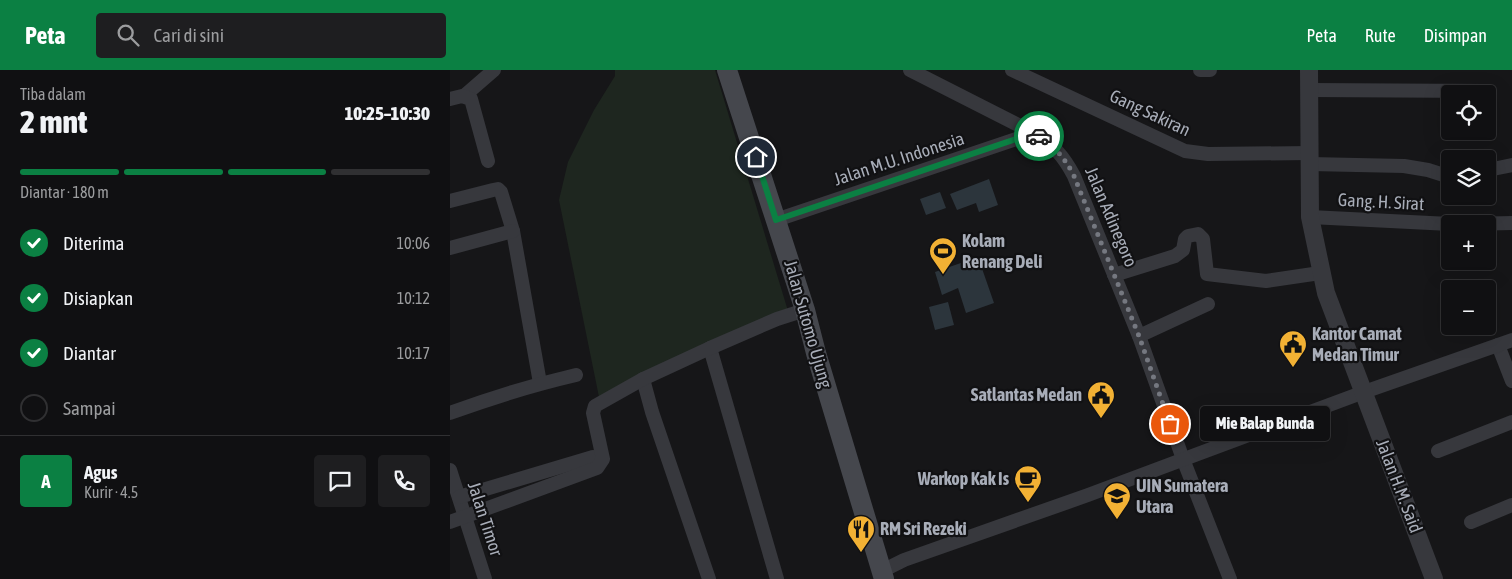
<!DOCTYPE html>
<html lang="id">
<meta charset="utf-8">
<style>
body{margin:0;font-family:"Asap Condensed",sans-serif;background:#1e1e20;color:#f1f3f6;height:100vh;display:flex;flex-direction:column;font-size:19px;white-space:nowrap}
*{box-sizing:border-box;margin:0}
p{font-size:16px;color:#9c9d9f}
.icon{flex:none;width:28px;height:28px;fill:none;stroke:currentColor;stroke-width:2;stroke-linecap:round;stroke-linejoin:round}
.map{position:relative;flex:1;overflow:hidden}
.drawer{display:flex;flex-direction:column;background:#101012;width:450px}
.drawer>*{flex:none}
.fabs{position:absolute;left:991px;top:15px;display:grid;gap:10px}
.fabs a{display:grid;place-items:center;width:55px;height:55px;border-radius:5px;background:#101012;box-shadow:0 5px 20px #0002,0 0 0 1px #303032;font-size:25px}
.pin{position:absolute;display:grid;place-items:center;width:42px;height:42px;color:#fff;margin:-21px;border:2px solid #fff;border-radius:50%;box-shadow:0 1px 5px #0007}
.courier{position:absolute;display:grid;place-items:center;width:50px;height:50px;margin:-25px;border:4px solid #0b8043;border-radius:50%;background:#fff;color:#222;box-shadow:0 1px 6px #0007}
.bubble{position:absolute;height:35px;border-radius:5px;background:#101012;box-shadow:0 5px 20px #0002,0 0 0 1px #303032;font-size:16px;font-weight:800;line-height:35px;text-align:center}
.head em{font-style:normal;font-weight:800}
.head div{display:flex;flex-direction:column-reverse}
.head{display:flex;align-items:center;justify-content:space-between;height:85px;padding:0 20px}
h1{font-size:32px;font-weight:800;line-height:38px}
.bar{display:grid;grid-template-columns:repeat(4,1fr);gap:8px 5px;align-content:center;height:60px;padding:0 20px}
.bar i{height:6px;border-radius:4px;background:#303032}
.bar .active{background:#0b8043}
.bar p{grid-column:span 4}
.line{display:flex;align-items:center;gap:12px;padding:0 20px;border-top:1px solid #303032}
.line div{flex:1}
.round{display:grid;place-items:center;flex:none;width:52px;height:52px;border-radius:5px;background:#1e1e20}
ol{padding:0 20px;list-style:none}
li{display:flex;align-items:center;gap:15px;height:55px}
li p{margin-inline-start:auto}
li .icon{padding:5px;border-radius:50%;background:#0b8043;color:#fff;stroke-width:4}
li:last-child{color:#9c9d9f}
li i{width:28px;height:28px;border:2px solid #303032;border-radius:50%}
header{display:flex;align-items:center;gap:30px;box-sizing:border-box;height:70px;padding:0 25px;background:#0b8043;color:#fff}
header strong{font-size:24px}
nav{display:flex;gap:28px;margin-inline-start:auto;font-size:18px}
.search{width:350px;height:45px;background:#1e1e20;display:flex;align-items:center;gap:12px;box-sizing:border-box;padding:0 18px;border-radius:5px;color:#9c9d9f;font-size:19px}
main{display:flex;flex:1;min-height:0}
.map>svg:first-child{display:block}
.green{fill:#1e261f}
.water{fill:#2c353c}
.lines{fill:none;stroke-linecap:round;stroke-linejoin:round}
.minor{stroke:#37383d;stroke-width:14}
.tertiary{stroke:#37383d;stroke-width:18}
.secondary{stroke:#45474d;stroke-width:20}
.done{stroke:#757880;stroke-width:5;stroke-dasharray:0 9}
.route{stroke:#0b8043;stroke-width:6}
.labels{text-anchor:middle;stroke-width:4.5;stroke-linejoin:round;paint-order:stroke}
.street-label{font-size:18px;fill:#a8adb8;stroke:#111113}
.poi-label{font-size:18px;font-weight:bold;fill:#a8adb8;stroke:#111113;text-anchor:start}
</style>
<header>
<strong>Peta</strong>
<div class="search"><svg class="icon" aria-label="search" viewBox="0 0 24 24"><circle cx="10" cy="10" r="6"/><path d="M15 15l6 6"/></svg>Cari di sini</div>
<nav><a>Peta</a><a>Rute</a><a>Disimpan</a></nav>
</header>
<main>
<section class="drawer">
<div class="head"><div><h1>2 mnt</h1><p>Tiba dalam</p></div><em>10:25–10:30</em></div>
<div class="bar"><i class="active"></i><i class="active"></i><i class="active"></i><i></i><p>Diantar · 180 m</p></div>
<ol>
<li><svg class="icon" aria-label="check" viewBox="0 0 24 24"><path d="M5 12l5 5 9-10"/></svg>Diterima<p>10:06</p></li>
<li><svg class="icon" aria-label="check" viewBox="0 0 24 24"><path d="M5 12l5 5 9-10"/></svg>Disiapkan<p>10:12</p></li>
<li><svg class="icon" aria-label="check" viewBox="0 0 24 24"><path d="M5 12l5 5 9-10"/></svg>Diantar<p>10:17</p></li>
<li><i></i>Sampai</li>
</ol>
<div class="line" style="height:90px"><b class="round" style="background:#0b8043;color:#fff">A</b><div><b>Agus</b><p>Kurir · 4.5</p></div><a class="round"><svg class="icon" aria-label="chat" viewBox="0 0 24 24"><path d="M4 5h16v11H9l-5 4z"/></svg></a><a class="round"><svg class="icon" aria-label="phone" viewBox="0 0 24 24"><path d="M5 4h4l2 5-3 2q2 4 5 5l2-3 5 2v4C11 20 4 13 5 4z"/></svg></a></div>
</section>
<div class="map">
<svg width="1062" height="509" viewBox="0 0 1062 509">
<rect width="100%" height="100%" fill="#161618"/>
<polygon class="green" points="165,0 265,0 338,241 149,327 109,130 118,92 144,40 165,6"/>
<g class="water">
<polygon points="539,109 548,135 529,142 526,133 507,140 500,124"/>
<polygon points="490,122 496,138 476,145 470,129"/>
<polygon points="528,187 544,233 516,243 508,218 492,225 485,202"/>
<polygon points="498,232 504,255 485,260 479,237"/>
</g>
<g class="lines">
<g class="minor">
<path d="M 460,0 L 584,63 C 604,76 613,85 624,106 L 689,266 L 733,389 L 780,509"/>
<polyline points="562,0 735,81 758,84 860,83"/>
<polyline points="750,0 760,0"/>
<polyline points="860,20 1033,21"/>
<polyline points="14,26 44,0"/>
<polyline points="0,29 12,26 21,29 38,91"/>
<polyline points="860,94 954,96 978,100 1000,107"/>
<polyline points="1038,100 1062,95"/>
<polyline points="0,131 43,120 48,119 51,122 63,161 90,313"/>
<polyline points="860,147 1000,154"/>
<polyline points="326,150 584,63"/>
<polyline points="1019,154 1062,153"/>
<polyline points="0,178 63,161"/>
<polyline points="664,205 725,186 733,180 735,169 738,166 748,164 753,169 757,204 816,211 870,203"/>
<polyline points="689,266 758,234"/>
<polyline points="1048,275 1062,311"/>
<polyline points="260,278 327,509"/>
<polyline points="193,309 202,342 259,509"/>
<path d="M 0,343 C 41,328 83,315 126,305"/>
<polyline points="988,381 1062,352"/>
<polyline points="0,400 35,509"/>
<polyline points="9,427 143,387"/>
<polyline points="0,452 147,398 153,389 143,343 145,336 193,309 260,278 327,249 355,240"/>
<polyline points="1021,452 1062,435"/>
<polyline points="432,501 454,490 638,425 914,322 1062,270"/>
</g>
<polyline class="tertiary" points="859,0 860,147 876,223 984,509"/>
<polyline class="secondary" points="277,0 355,240 366,283 434,509"/>
</g>
<g class="lines">
<path class="done" d="M 589,66 C 605,77 615,88 624,106 L 689,266 L 720,354"/>
<polyline class="route" points="306,87 326,150 584,63 589,66"/>
</g>
<defs>
<g id="stadium-pin" transform="scale(1.4375)"><path d="M0 17L-7.5 6A9.5 9.5 0 1 1 7.5 6Z" fill="#f2b134" stroke="#111113"/><path d="M0-5a6.5 5 0 1 0 0 10a6.5 5 0 1 0 0-10ZM-3.5-1.8h7v3.6h-7Z" fill="#111"/></g>
<g id="civic-pin" transform="scale(1.4375)"><path d="M0 17L-7.5 6A9.5 9.5 0 1 1 7.5 6Z" fill="#f2b134" stroke="#111113"/><path d="M-.6-6.5H3V-4.5H.6V-3L4-1V1h2V6H-6V1h2V-1L-.6-3ZM-1.2 2.5V6h2.4V2.5Z" fill="#111"/></g>
<g id="cafe-pin" transform="scale(1.4375)"><path d="M0 17L-7.5 6A9.5 9.5 0 1 1 7.5 6Z" fill="#f2b134" stroke="#111113"/><path d="M-5.5-4.5H6V0H3Q3 3.5 0 3.5H-2.5Q-5.5 3.5-5.5 0ZM3-3.2v2h1.7v-2ZM-6 4.5H4V6H-6Z" fill="#111"/></g>
<g id="university-pin" transform="scale(1.4375)"><path d="M0 17L-7.5 6A9.5 9.5 0 1 1 7.5 6Z" fill="#f2b134" stroke="#111113"/><path d="M0-5L7-2L0 1L-7-2ZM-4 1L0 2.5L4 1V4Q0 6-4 4Z" fill="#111"/></g>
<g id="restaurant-pin" transform="scale(1.4375)"><path d="M0 17L-7.5 6A9.5 9.5 0 1 1 7.5 6Z" fill="#f2b134" stroke="#111113"/><path d="M-5-6h1v4h1v-4h1v4h1v-4h1v5L-1.5 .5V6h-2V.5L-5-1ZM5-6V6H3V1.5H1.5Q1.5-4 5-6Z" fill="#111"/></g>
</defs>
<g fill-rule="evenodd">
<use href="#stadium-pin" x="493" y="181"/>
<use href="#civic-pin" x="843" y="274"/>
<use href="#civic-pin" x="651" y="325"/>
<use href="#cafe-pin" x="578" y="409"/>
<use href="#university-pin" x="667" y="426"/>
<use href="#restaurant-pin" x="411" y="459"/>
</g>
<g class="labels">
<g class="street-label">
<text transform="translate(700 43) rotate(25)" y="6">Gang Sakiran</text>
<text transform="translate(449 89) rotate(-18)" y="6">Jalan M.U. Indonesia</text>
<text transform="translate(931 132) rotate(3)" y="6">Gang. H. Sirat</text>
<text transform="translate(661 147) rotate(67)" y="6">Jalan Adinegoro</text>
<text transform="translate(358 254) rotate(74)" y="6">Jalan Sutomo Ujung</text>
<text transform="translate(949 416) rotate(69)" y="6">Jalan H.M. Said</text>
<text transform="translate(35 449) rotate(72)" y="6">Jalan Timor</text>
</g>
<g class="poi-label">
<text x="512" y="177">Kolam<tspan x="512" dy="21">Renang Deli</tspan></text>
<text x="862" y="270">Kantor Camat<tspan x="862" dy="21">Medan Timur</tspan></text>
<text x="632" y="331" text-anchor="end">Satlantas Medan</text>
<text x="559" y="415" text-anchor="end">Warkop Kak Is</text>
<text x="686" y="422">UIN Sumatera<tspan x="686" dy="21">Utara</tspan></text>
<text x="430" y="465">RM Sri Rezeki</text>
</g>
</g>
</svg>
<div class="fabs">
<a><svg class="icon" aria-label="locate" viewBox="0 0 24 24"><circle cx="12" cy="12" r="6"/><path d="M12 2v4M12 18v4M2 12h4M18 12h4"/></svg></a>
<a><svg class="icon" aria-label="layers" viewBox="0 0 24 24"><path d="M12 4l9 5-9 5-9-5zM3 14l9 5 9-5"/></svg></a>
<a>+</a>
<a>−</a>
</div>
<div class="pin" style="left:720px;top:354px;background:#ea580c"><svg class="icon" aria-label="bag" viewBox="0 0 24 24"><path d="M5 8h14l-1 12H6zM9 8a3 3 0 0 1 6 0"/></svg></div>
<div class="pin" style="left:306px;top:87px;background:#1f2937"><svg class="icon" aria-label="home" viewBox="0 0 24 24"><path d="M3 11l9-7 9 7M6 9v11h12V9"/></svg></div>
<div class="courier" style="left:589px;top:66px"><svg class="icon" aria-label="car" viewBox="0 0 24 24"><path d="M5 17H2v-5l4-1 3-4h7l3 4 3 1v5h-3M9 17h6M6 11h13"/><circle cx="7" cy="17" r="2"/><circle cx="17" cy="17" r="2"/></svg></div>
<div class="bubble" style="left:750px;top:336px;width:130px">Mie Balap Bunda</div>
</div>
</main>
